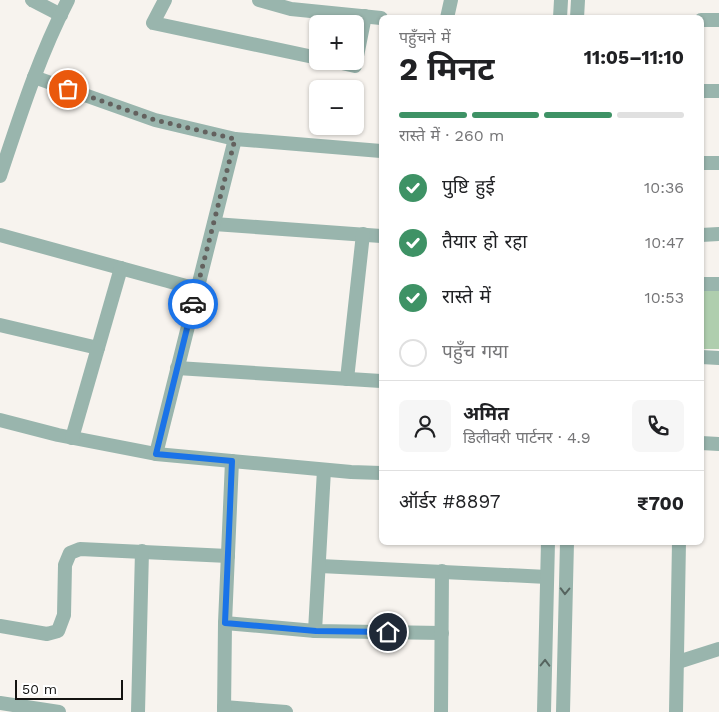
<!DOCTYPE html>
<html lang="hi">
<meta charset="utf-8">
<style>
body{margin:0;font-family:"Work Sans","Noto Sans Devanagari",sans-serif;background:#f6f6f6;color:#202124;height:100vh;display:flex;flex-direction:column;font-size:19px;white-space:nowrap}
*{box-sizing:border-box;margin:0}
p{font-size:16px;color:#757577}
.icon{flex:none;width:28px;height:28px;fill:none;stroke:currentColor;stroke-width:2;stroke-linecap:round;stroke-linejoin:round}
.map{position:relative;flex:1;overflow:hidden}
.panel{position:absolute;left:379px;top:15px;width:325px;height:530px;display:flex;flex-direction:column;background:#fff;border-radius:8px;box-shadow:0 1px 4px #0004}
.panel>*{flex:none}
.fabs{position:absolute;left:309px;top:15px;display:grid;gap:10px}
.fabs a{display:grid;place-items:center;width:55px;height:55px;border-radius:8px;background:#fff;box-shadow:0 1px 4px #0004;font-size:25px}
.scale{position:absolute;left:15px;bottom:12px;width:108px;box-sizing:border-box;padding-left:5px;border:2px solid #141311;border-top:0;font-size:14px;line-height:18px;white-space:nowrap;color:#141311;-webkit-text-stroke:4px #fff;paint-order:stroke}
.pin{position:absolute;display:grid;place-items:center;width:42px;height:42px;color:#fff;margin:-21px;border:2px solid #fff;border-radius:50%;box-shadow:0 1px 5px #0007}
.courier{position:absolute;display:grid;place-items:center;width:50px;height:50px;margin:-25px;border:4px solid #1a73e8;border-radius:50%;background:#fff;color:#222;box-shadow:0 1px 6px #0007}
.headline em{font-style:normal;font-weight:700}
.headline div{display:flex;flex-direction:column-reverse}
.headline{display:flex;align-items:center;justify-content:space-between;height:85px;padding:0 20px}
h1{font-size:32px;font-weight:700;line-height:38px}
.bar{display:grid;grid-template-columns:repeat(4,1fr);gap:8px 5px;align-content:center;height:60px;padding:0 20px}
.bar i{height:6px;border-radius:4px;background:#e0e0e0}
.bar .on{background:#3e9265}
.bar p{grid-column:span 4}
.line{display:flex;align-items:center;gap:12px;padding:0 20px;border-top:1px solid #e0e0e0}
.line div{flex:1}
.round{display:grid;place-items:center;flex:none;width:52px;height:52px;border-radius:8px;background:#f6f6f6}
ol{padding:0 20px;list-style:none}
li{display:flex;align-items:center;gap:15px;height:55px}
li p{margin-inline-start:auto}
li .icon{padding:5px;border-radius:50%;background:#3e9265;color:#fff;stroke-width:4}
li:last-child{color:#757577}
li i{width:28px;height:28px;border:2px solid #e0e0e0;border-radius:50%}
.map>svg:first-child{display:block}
.green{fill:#afceae}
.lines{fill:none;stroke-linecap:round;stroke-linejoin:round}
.street{stroke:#99b5ad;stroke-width:14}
.oneway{stroke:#56645f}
.done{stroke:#63615e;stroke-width:5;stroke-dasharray:0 9}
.route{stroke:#1a73e8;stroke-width:6}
</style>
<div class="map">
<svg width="719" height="712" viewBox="0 0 719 712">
<rect width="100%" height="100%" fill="#f7f3ee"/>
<rect class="green" x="701" y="291" width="18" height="58"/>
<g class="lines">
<g class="street">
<polyline points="32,0 61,15"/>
<polyline points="165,0 153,23 318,58"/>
<polyline points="259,0 291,9 381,18"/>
<polyline points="447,18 451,0"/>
<polyline points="560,18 561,0"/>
<polyline points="577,18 578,0"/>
<polyline points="701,20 719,20"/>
<polyline points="333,61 355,66 365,16"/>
<polyline points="34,77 155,120 235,139 381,151"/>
<polyline points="701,91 719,91"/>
<polyline points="701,163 719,163"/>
<path d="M 0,176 C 20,116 39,56 68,0"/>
<polyline points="214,224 381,236"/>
<polyline points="0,235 197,289"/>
<polyline points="701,235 719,234"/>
<polyline points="701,284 719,284"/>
<polyline points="0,325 98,348"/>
<polyline points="701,357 719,358"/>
<polyline points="177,368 381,381"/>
<polyline points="347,379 363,234"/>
<polyline points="0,420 58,435 156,454 351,472 381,473"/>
<polyline points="72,438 121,268"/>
<polyline points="701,443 719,444"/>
<polyline points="156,454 235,139"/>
<polyline points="320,566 547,577"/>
<polyline points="225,623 315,631 442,633"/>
<polyline points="0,626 47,634 58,631 64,615 65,565 70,553 80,549 228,556"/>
<polyline points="315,631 324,470"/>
<polyline points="678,662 719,649"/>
<polyline points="0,703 59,712"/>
<polyline points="224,707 286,712"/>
<polyline points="138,712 142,551"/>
<polyline points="224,712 225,623 232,461"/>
<polyline points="441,712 442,571"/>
<polyline points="544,712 548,542"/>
<polyline points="563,712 567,542"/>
<polyline points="676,712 679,542"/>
</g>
</g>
<defs><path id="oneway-chevron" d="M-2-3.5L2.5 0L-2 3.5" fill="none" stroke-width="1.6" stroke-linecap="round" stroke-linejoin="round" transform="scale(1.25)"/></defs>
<g class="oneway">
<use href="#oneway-chevron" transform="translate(565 591) rotate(91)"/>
<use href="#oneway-chevron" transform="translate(545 663) rotate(-89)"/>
</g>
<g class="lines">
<polyline class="done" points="68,89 155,120 235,139 193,304"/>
<polyline class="route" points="193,304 156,454 232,461 225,623 316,631 388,632"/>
</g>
</svg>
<div class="fabs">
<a>+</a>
<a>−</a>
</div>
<div class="scale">50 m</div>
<div class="pin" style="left:68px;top:89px;background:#ea580c"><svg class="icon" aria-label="bag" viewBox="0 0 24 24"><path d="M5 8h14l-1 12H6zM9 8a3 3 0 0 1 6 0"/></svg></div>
<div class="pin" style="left:388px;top:632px;background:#1f2937"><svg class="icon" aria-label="home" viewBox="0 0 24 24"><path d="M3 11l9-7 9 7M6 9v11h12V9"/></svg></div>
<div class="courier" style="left:193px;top:304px"><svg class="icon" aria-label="car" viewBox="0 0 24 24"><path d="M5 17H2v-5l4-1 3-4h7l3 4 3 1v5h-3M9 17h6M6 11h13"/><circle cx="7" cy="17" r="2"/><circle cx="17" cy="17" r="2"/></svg></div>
<section class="panel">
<div class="headline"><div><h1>2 मिनट</h1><p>पहुँचने में</p></div><em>11:05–11:10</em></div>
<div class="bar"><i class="on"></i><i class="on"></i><i class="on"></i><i></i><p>रास्ते में · 260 m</p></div>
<ol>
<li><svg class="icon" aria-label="check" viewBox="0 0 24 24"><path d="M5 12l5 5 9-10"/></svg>पुष्टि हुई<p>10:36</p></li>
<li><svg class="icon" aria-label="check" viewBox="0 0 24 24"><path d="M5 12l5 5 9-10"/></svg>तैयार हो रहा<p>10:47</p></li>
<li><svg class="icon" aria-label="check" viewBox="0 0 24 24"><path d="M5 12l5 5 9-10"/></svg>रास्ते में<p>10:53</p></li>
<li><i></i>पहुँच गया</li>
</ol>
<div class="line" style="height:90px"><a class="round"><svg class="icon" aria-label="person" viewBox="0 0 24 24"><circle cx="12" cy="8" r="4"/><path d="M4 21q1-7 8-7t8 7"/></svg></a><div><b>अमित</b><p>डिलीवरी पार्टनर · 4.9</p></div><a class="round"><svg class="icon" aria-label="phone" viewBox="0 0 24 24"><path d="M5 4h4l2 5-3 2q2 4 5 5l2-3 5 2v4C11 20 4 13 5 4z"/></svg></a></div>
<div class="line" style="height:65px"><div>ऑर्डर #8897</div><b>₹700</b></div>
</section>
</div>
